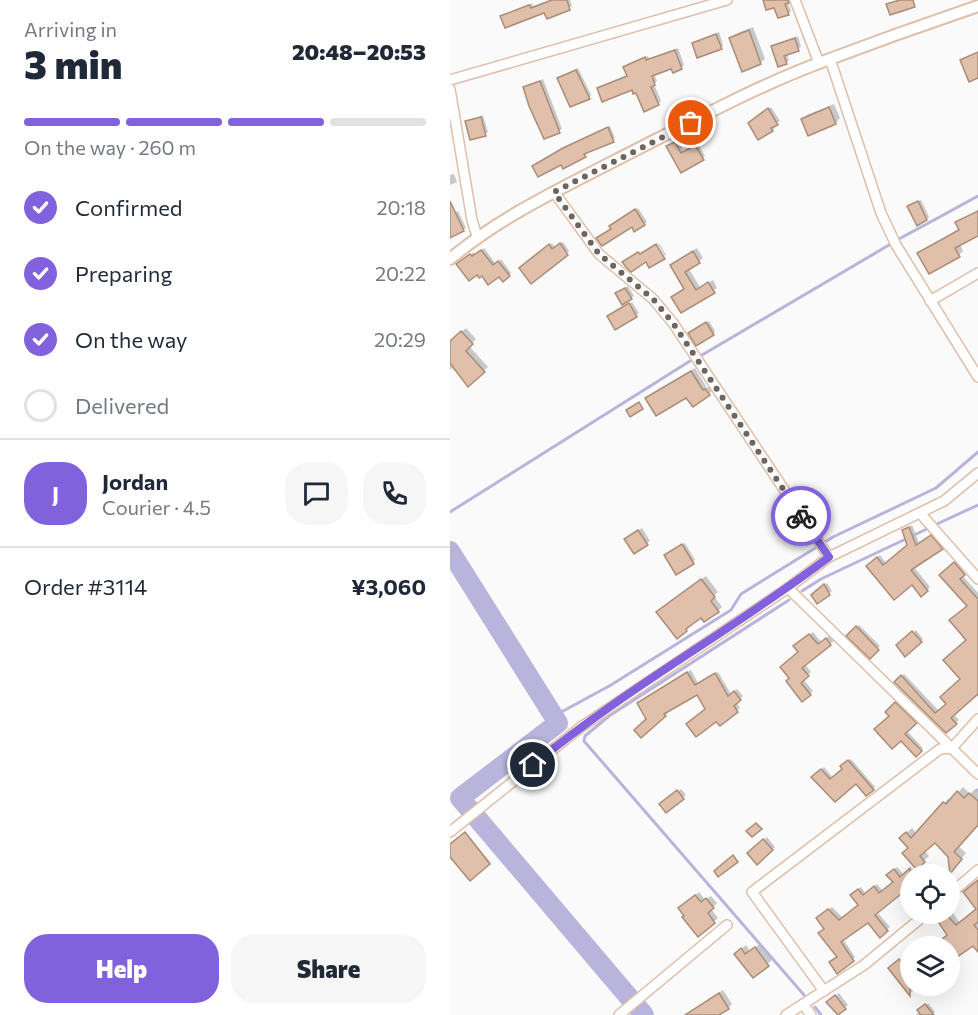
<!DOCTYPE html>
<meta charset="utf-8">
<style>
body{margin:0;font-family:Commissioner,sans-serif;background:#f6f6f7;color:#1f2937;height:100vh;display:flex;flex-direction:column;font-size:22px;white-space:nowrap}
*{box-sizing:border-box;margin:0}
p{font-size:20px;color:#747a83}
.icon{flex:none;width:33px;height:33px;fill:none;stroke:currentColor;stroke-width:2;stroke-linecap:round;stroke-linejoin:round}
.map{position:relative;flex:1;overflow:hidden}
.drawer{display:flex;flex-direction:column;background:#fff;width:450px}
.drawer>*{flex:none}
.fabs{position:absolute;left:450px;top:864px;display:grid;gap:12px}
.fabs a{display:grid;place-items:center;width:60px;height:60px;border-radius:50%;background:#fff;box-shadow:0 6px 24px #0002;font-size:30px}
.pin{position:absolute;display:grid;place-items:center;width:51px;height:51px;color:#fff;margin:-26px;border:3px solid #fff;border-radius:50%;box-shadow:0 2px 6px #0007}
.courier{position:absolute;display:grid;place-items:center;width:60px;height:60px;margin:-30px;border:4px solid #8161dc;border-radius:50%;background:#fff;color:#222;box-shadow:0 2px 8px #0007}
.overview em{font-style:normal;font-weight:800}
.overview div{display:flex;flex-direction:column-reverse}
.overview{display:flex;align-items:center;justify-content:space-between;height:102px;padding:0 24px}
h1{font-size:39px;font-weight:800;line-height:45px}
.bar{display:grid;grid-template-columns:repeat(4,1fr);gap:9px 6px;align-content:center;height:72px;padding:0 24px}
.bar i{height:8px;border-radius:4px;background:#e0e1e3}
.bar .selected{background:#8161dc}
.bar p{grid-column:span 4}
.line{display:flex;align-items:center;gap:15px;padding:0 24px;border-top:2px solid #e0e1e3}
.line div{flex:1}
.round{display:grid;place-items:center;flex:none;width:63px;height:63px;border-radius:24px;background:#f6f6f7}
ol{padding:0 24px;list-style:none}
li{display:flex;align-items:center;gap:18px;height:66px}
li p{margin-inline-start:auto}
li .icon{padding:6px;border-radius:50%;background:#8161dc;color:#fff;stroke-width:4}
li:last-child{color:#747a83}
li i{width:33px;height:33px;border:3px solid #e0e1e3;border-radius:50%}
.cta{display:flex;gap:12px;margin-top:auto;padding:12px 24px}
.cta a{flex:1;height:69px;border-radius:24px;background:#8161dc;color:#fff;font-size:24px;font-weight:800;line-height:69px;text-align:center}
.cta a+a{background:#f6f6f7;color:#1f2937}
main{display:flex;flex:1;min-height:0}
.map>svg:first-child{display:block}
.shadow{fill:#0003}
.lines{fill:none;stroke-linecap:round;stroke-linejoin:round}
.stream{stroke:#b9b4dc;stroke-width:3}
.river{stroke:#b9b4dc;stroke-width:20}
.building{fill:#e0c0aa;stroke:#aa8c77;stroke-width:1.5}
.minor-casing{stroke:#dfbfa9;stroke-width:12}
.tertiary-casing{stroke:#dfbfa9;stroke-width:14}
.minor{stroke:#fff;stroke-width:9}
.tertiary{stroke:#fff;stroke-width:10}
.done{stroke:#6d6560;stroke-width:6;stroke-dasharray:0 10.8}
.route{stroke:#8161dc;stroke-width:8}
</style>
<main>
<section class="drawer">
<div class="overview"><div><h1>3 min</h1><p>Arriving in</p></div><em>20:48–20:53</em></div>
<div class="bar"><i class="selected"></i><i class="selected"></i><i class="selected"></i><i></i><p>On the way · 260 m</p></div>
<ol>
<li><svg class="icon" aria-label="check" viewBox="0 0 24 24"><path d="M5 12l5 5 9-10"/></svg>Confirmed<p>20:18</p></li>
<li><svg class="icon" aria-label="check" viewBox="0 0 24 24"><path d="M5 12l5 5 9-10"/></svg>Preparing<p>20:22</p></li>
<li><svg class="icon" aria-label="check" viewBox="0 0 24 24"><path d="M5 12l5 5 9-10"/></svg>On the way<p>20:29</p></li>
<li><i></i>Delivered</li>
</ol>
<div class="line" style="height:108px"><b class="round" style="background:#8161dc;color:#fff">J</b><div><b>Jordan</b><p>Courier · 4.5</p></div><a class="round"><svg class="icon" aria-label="chat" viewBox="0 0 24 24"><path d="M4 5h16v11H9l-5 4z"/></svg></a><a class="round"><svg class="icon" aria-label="phone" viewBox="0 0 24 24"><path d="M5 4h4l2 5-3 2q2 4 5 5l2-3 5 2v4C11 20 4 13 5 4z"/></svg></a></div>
<div class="line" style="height:78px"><div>Order #3114</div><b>¥3,060</b></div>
<div class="cta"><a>Help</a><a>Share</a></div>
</section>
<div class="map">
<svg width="528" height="1015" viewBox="0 0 528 1015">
<rect width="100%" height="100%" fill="#fafafa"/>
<g class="shadow">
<polygon points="100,0 120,0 122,6 97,17 95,11 52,16 82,3 83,6"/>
<polygon points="315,0 337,0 341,11 338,14"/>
<polygon points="303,27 315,59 310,63 281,38 285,34"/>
<polygon points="269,32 273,45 271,48 243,43"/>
<polygon points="348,36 351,47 336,53 339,60 336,63 323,46"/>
<polygon points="228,48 234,65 231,68 222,67 204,74 207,81 204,84 211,101 208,104 182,88 148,89 178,75 175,67 177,64 198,56 199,59"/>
<polygon points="128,68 141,95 139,98 109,78"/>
<polygon points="93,79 112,129 95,137 75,87"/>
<polygon points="384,104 390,118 386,123 359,134 353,119 357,115"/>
<polygon points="321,107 330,121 324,125 325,128 322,130 310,115"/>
<polygon points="33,115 38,132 35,134 17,122"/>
<polygon points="160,126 165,138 136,152 135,156 112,163 86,164 117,146"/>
<polygon points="228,140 234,152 248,144 255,156 232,171 220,144"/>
<polygon points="4,174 7,182 0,185 0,175"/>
<polygon points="471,200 479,217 477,219 462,204"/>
<polygon points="188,208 197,222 194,224 163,228 164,223"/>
<polygon points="528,210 528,234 510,244 513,251 509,255 479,272 469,253 510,228 507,223"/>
<polygon points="8,211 16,228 0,235 0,215"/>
<polygon points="113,242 119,251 81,282 74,266 102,243 105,248"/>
<polygon points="209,243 216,255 215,256 208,244"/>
<polygon points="34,248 46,264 51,259 61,273 53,280 50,275 32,274 11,262 24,252 26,255"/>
<polygon points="247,248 253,258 239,269 250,287 263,280 267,288 231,311 235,288 222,265"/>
<polygon points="178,286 184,296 181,298 170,291"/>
<polygon points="182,302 189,313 186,315 162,314"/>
<polygon points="259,321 265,331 263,334 242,331"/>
<polygon points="16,328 26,339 19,346 38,367 18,385 2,368 0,370 0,342"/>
<polygon points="245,368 257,388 260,386 263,390 259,394 201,394"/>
<polygon points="462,525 469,543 484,533 495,545 464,567 480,587 472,595 462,583 421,563 430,555 436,563 459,545 453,530"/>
<polygon points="192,528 200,541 184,552 179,536"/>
<polygon points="235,543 245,560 243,563 218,553"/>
<polygon points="508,560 517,571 512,575 528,593 528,697 526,694 503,714 509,720 496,731 446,682 454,674 489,711 497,703 512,679 518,640 519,605 491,575"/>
<polygon points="256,576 268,592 264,596 272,607 268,611 251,615 239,624 241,626 236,630 212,608"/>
<polygon points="377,583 382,591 367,602 368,589"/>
<polygon points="409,625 430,646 420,657 399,636"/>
<polygon points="466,630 473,639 455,654 448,646"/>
<polygon points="363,632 371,642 379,636 384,641 355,664 361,672 353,679 363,691 360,694 341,678 350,652 349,643"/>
<polygon points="241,670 248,683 268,672 281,694 287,689 293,696 286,702 290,708 270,724 256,709 247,693 217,711 218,712 215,715 191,736 198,719 189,703"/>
<polygon points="449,701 468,720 457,731 473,748 466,755 452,739 437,712"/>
<polygon points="401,759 425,787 417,794 406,782 385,800 364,777 374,767 383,778 394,769 392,766"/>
<polygon points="513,787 520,794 525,789 528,791 528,824 508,846 516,853 511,859 500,857 485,840 474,850 479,856 467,867 460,848 451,838 462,828 467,834 494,803 499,798 501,800"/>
<polygon points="231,789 236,795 217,811 214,802"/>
<polygon points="16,833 40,862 20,879 0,855 0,846"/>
<polygon points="317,837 325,847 307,862 299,853"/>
<polygon points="447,867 454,875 462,868 467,874 460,874 460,885 427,912 440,927 430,935 419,921 393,939 405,957 403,960 388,957 370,916 382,907 393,918 410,904 402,895 411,887 416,894 427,884 433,891 444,882 438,875"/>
<polygon points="249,892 255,900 261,896 267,903 261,909 268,918 248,935 234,904"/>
<polygon points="500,909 510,923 528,909 528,940 500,962 500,946 485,946 499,935 484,916 487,914 500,914"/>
<polygon points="310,944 322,960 304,976 290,950 296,945 300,951"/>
<polygon points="454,957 460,965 460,986 470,986 460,993 444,964"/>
<polygon points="273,990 282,1004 278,1008 266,1015 245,1015 242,1012 246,1008"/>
<polygon points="389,993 398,1005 387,1014 381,1000"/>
<polygon points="478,1003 485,1012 481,1015 466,1015"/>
</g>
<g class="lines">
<g class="stream">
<polyline points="449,239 528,196"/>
<polyline points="252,355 439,245"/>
<polyline points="0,512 240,361"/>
<polyline points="487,524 528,505"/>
<polyline points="352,591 371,579 477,529"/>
<polyline points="339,600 159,716 135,736 134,741 354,995"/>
<polyline points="104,716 161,685 281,610 291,594 383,537 486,488 528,452"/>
<polyline points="108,723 116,727"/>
<polyline points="527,790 528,790"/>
<polyline points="365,1007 371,1015"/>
</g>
<polyline class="river" points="0,551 108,723 10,798 194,1015"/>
</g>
<g class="building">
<polygon points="102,0 117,0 120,10 97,19 94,13 55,28 50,16 79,5 81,8"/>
<polygon points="313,0 338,0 339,3 335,4 339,15 328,18 324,8 316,10"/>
<polygon points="450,0 463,0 465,7 440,15 436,4"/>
<polygon points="299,30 311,64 292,72 279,38"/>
<polygon points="266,34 272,49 247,58 242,43"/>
<polygon points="345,38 349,51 334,56 337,64 328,67 321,46"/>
<polygon points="225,50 232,69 223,73 221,69 202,76 205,85 201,87 209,105 194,112 186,93 183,94 182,90 152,102 147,88 177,76 173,67 195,57 196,60"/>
<polygon points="528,52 528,78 519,82 510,60"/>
<polygon points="126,70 140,99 120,107 107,78"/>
<polygon points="90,81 110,133 94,139 79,106 73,87"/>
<polygon points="379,107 386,124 358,136 351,119"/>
<polygon points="318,108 328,125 321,128 323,131 308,140 298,123"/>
<polygon points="31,117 36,136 20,140 15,121"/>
<polygon points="158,127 164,142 134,154 136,157 113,169 111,165 88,177 82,166 113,148"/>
<polygon points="225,142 231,153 245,145 254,160 231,173 216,146"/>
<polygon points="0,201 14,231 0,238"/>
<polygon points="468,201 477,220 467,226 457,206"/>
<polygon points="185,209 195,225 184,232 182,227 152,246 146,238 161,229 159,226"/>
<polygon points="528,211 528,236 505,248 510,257 479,274 467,253 509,230 505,222"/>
<polygon points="110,243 118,255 81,284 69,268 99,244 102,249"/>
<polygon points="206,244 215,259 199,268 196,262 181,272 176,267 172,262 188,252 190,254"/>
<polygon points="31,250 43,265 48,261 60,276 53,282 49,277 38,285 32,276 29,278 27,275 19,281 6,264 20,254 22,256"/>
<polygon points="243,251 250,263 235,272 246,290 258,282 265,293 231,313 221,297 234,289 220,265"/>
<polygon points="175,288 182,299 172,305 165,293"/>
<polygon points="179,303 187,317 165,330 157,316"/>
<polygon points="256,322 264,335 246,346 238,333"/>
<polygon points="11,331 23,344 16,351 35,372 18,387 0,363 0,341"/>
<polygon points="241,371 253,390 255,389 260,395 243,407 236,398 206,416 195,398"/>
<polygon points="189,402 193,409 180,417 176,410"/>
<polygon points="459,527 466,545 481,535 493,549 461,570 478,591 471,597 462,585 444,600 416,566 427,557 433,565 457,545 452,530"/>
<polygon points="188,530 198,545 184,554 174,539"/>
<polygon points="232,544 244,564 226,575 214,555"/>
<polygon points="504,562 515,575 510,579 528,599 528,694 501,718 507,724 496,733 444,682 451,675 485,713 496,704 490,697 510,679 493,660 516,640 499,620 517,606 489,575"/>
<polygon points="251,579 265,597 261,601 269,612 254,622 251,618 236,629 237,631 227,639 206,612"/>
<polygon points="374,584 380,595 367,604 361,595"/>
<polygon points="406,626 429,650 420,659 396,636"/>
<polygon points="462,631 472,642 455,657 446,645"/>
<polygon points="359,634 368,644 376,638 381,645 352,668 359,676 351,683 361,695 352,702 336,681 339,678 330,667 348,652 343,646"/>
<polygon points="237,672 245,685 265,673 278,696 284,691 291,700 284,706 288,712 270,726 266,722 246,737 236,724 255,709 247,695 214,714 216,716 191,738 184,730 196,719 187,703"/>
<polygon points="445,702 467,723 455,734 472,751 466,757 451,741 442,749 424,729 439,716 435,712"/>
<polygon points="398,760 424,790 416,796 406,784 385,802 361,777 371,769 380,779 392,769 390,766"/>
<polygon points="227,790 234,799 216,813 209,804"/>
<polygon points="507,791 514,798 519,793 528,801 528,825 504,852 512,859 500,874 498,857 485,843 470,856 475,862 467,870 452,853 458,848 449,838 456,832 461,838 493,802 496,804"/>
<polygon points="306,823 312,829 302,837 296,831"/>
<polygon points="15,832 40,864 20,881 0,857 0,844"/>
<polygon points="313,839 323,850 307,865 297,853"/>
<polygon points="283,855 288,862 268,877 264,871"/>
<polygon points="460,868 460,887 425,915 438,931 430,938 418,923 391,942 404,961 387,974 379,962 387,957 368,933 374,929 366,918 378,909 389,920 408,905 400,895 408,889 413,895 424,886 429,893 443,882 436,875 444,869 450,877"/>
<polygon points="528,880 528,922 524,925 528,930 528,952 523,946 500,962 500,946 483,946 497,935 483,914 496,914 506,925 526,909 513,892"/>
<polygon points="245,895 251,902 256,898 264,908 258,913 265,923 248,937 232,917 234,916 228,908"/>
<polygon points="305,947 319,966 303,978 284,954 291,948 295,954"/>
<polygon points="449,959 460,973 460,996 438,968"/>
<polygon points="269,993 279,1009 269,1015 235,1015"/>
<polygon points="385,995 396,1009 388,1015 376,1002"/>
<polygon points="475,1004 484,1015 471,1015 467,1010"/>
</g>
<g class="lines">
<g class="minor-casing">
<g id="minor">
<polyline points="345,0 369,63"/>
<polyline points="380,59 431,213 446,245 528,377"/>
<polyline points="0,80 277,0"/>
<polyline points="0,89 22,220 27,236"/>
<polyline points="104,192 149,254 203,299 223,323 379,557"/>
<polyline points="480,301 528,273"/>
<polyline points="470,513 528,579"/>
<polyline points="338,588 528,774"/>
<polyline points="0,832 131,727 338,588 379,557 494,501 528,473"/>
<polyline points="500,894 528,870"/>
<polyline points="374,991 302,892 490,749 502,748 528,719"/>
<polyline points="353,1004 361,1015"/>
<polyline points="169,1015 277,925"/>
<polyline points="336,1015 414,965 476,914"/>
</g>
</g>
<g class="tertiary-casing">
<path id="tertiary" d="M 0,259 C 50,217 110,189 168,159 C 234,126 300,89 369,63 C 422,43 475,24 528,6"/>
</g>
<use href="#minor" class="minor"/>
<use href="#tertiary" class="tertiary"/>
</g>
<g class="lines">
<polyline class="done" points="241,123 104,192 149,254 203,299 223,323 351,516"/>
<path class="route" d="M 83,765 C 176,688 283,630 379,557 L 351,516"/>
</g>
</svg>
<div class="fabs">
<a><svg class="icon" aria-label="locate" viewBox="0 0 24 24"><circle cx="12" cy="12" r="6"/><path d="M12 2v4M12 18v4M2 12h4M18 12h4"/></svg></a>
<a><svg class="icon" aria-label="layers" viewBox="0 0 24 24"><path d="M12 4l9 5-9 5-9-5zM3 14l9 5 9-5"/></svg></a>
</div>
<div class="pin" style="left:241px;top:123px;background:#ea580c"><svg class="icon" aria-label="bag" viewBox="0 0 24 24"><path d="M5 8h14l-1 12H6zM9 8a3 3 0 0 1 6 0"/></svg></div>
<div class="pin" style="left:83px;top:765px;background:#1f2937"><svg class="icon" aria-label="home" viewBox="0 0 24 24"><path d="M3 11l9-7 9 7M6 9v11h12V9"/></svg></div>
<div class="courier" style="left:351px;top:516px"><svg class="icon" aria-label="bike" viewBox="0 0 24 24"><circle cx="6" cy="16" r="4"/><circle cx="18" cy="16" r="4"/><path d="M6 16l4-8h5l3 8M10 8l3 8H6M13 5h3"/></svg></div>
</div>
</main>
